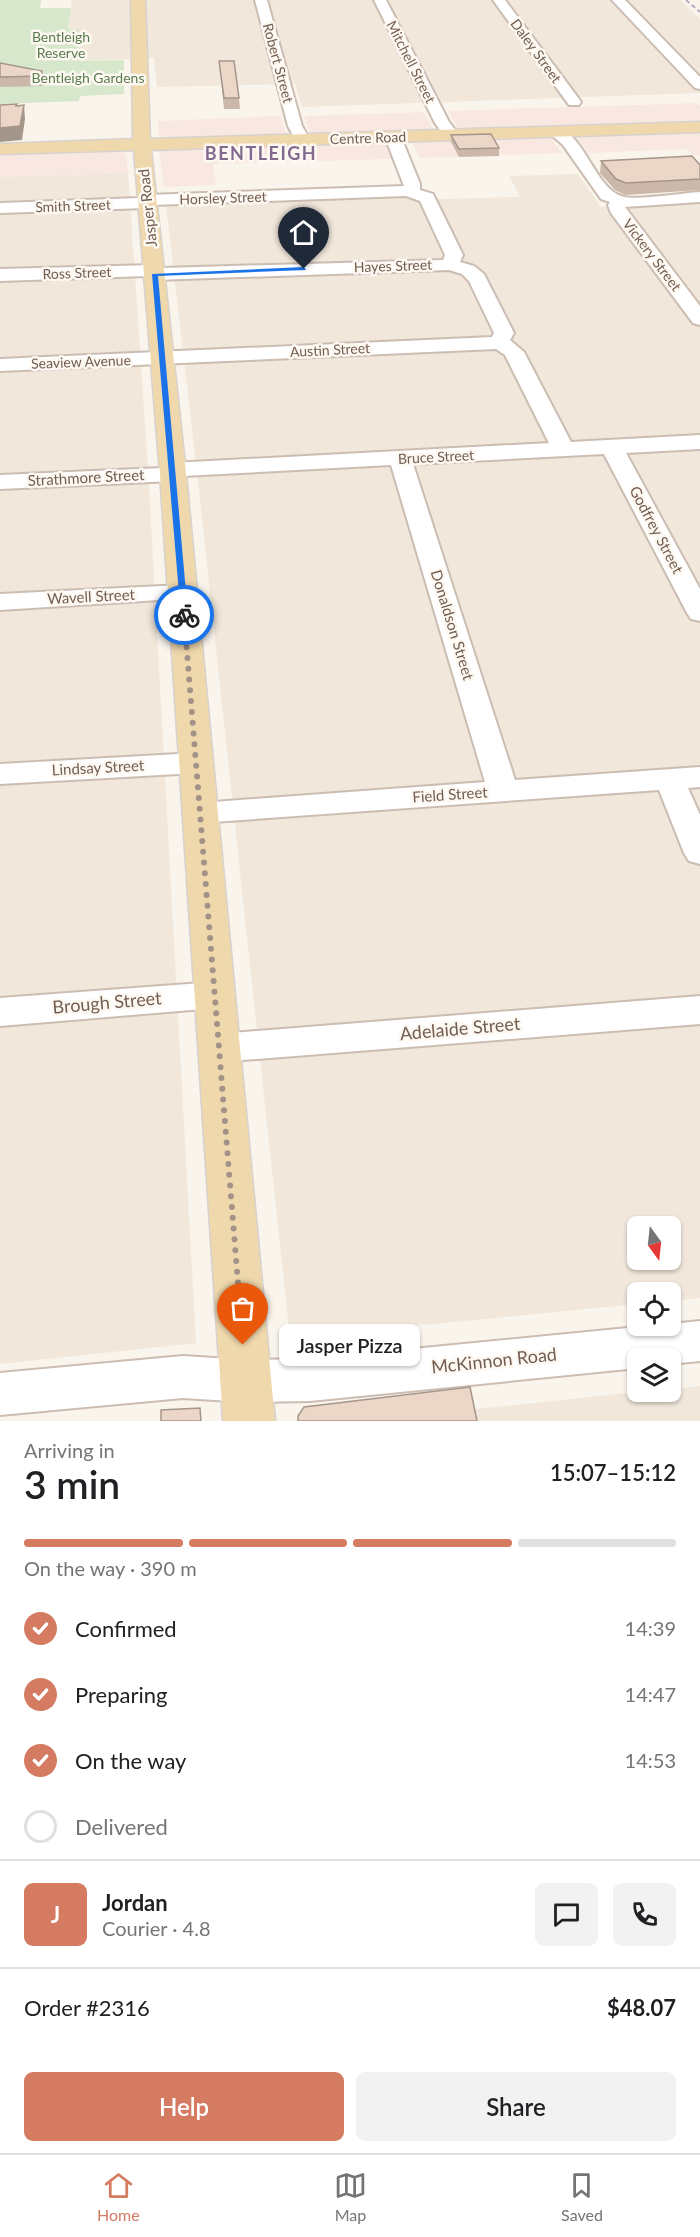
<!DOCTYPE html>
<meta charset="utf-8">
<style>
body{margin:0;font-family:Lato,sans-serif;background:#f2f2f2;color:#202124;height:100vh;display:flex;flex-direction:column;font-size:22px;white-space:nowrap}
*{box-sizing:border-box;margin:0}
p{font-size:20px;color:#757577}
.icon{flex:none;width:33px;height:33px;fill:none;stroke:currentColor;stroke-width:2;stroke-linecap:round;stroke-linejoin:round}
.map{position:relative;height:1421px;overflow:hidden}
.details{display:flex;flex-direction:column;background:#fff;flex:1}
.details>*{flex:none}
.needle{width:39px;rotate:165deg}
.fabs{position:absolute;left:627px;top:1216px;display:grid;gap:12px}
.fabs a{display:grid;place-items:center;width:54px;height:54px;border-radius:9px;background:#fff;box-shadow:0 2px 4px #0004;font-size:30px}
.pin{position:absolute;display:grid;place-items:center;width:51px;height:51px;color:#fff;margin:-62px -26px;border-radius:50% 50% 50% 0;rotate:-45deg;box-shadow:0 0 6px #0007}
.pin .icon{rotate:45deg}
.courier{position:absolute;display:grid;place-items:center;width:60px;height:60px;margin:-30px;border:4px solid #1a73e8;border-radius:50%;background:#fff;color:#222;box-shadow:0 2px 8px #0007}
.bubble{position:absolute;height:42px;border-radius:9px;background:#fff;box-shadow:0 2px 4px #0004;font-size:20px;font-weight:600;line-height:42px;text-align:center}
.headline em{font-style:normal;font-weight:600}
.headline div{display:flex;flex-direction:column-reverse}
.headline{display:flex;align-items:center;justify-content:space-between;height:102px;padding:0 24px}
h1{font-size:39px;font-weight:600;line-height:45px}
.bar{display:grid;grid-template-columns:repeat(4,1fr);gap:9px 6px;align-content:center;height:72px;padding:0 24px}
.bar i{height:8px;border-radius:4px;background:#e0e0e0}
.bar .selected{background:#d47b61}
.bar p{grid-column:span 4}
.line{display:flex;align-items:center;gap:15px;padding:0 24px;border-top:2px solid #e0e0e0}
.line div{flex:1}
.round{display:grid;place-items:center;flex:none;width:63px;height:63px;border-radius:9px;background:#f2f2f2}
ol{padding:0 24px;list-style:none}
li{display:flex;align-items:center;gap:18px;height:66px}
li p{margin-inline-start:auto}
li .icon{padding:6px;border-radius:50%;background:#d47b61;color:#fff;stroke-width:4}
li:last-child{color:#757577}
li i{width:33px;height:33px;border:3px solid #e0e0e0;border-radius:50%}
.cta{display:flex;gap:12px;margin-top:auto;padding:12px 24px}
.cta a{flex:1;height:69px;border-radius:9px;background:#d47b61;color:#fff;font-size:24px;font-weight:600;line-height:69px;text-align:center}
.cta a+a{background:#f2f2f2;color:#202124}
.tabs{display:flex;justify-content:space-around;align-items:center;height:84px;border-top:2px solid #e0e0e0;background:#fff;font-size:16px;color:#757577}
.tabs a{display:grid;justify-items:center;gap:3px}
.tabs .selected{color:#d47b61}
.map>svg:first-child{display:block}
.residential{fill:#f1e7db;fill-rule:evenodd}
.commercial{fill:#f9e8e1}
.green{fill:#d6e7cb}
.lines{fill:none;stroke-linecap:round;stroke-linejoin:round}
.minor-casing{stroke:#ccbdb2;stroke-width:4}
.major-casing{stroke:#d8d2ce;stroke-width:3}
.minor{fill:#fff;fill-rule:evenodd}
.major{fill:#f0d8ad;fill-rule:evenodd}
.rail{stroke:#b8aac4;stroke-width:2;stroke-dasharray:4.5 3;stroke-linecap:butt}
.wall{fill:#cbb8ab}
.shaded-wall{fill:#a5968b}
.building{fill:#ecd6c7;stroke:#a5968b;stroke-width:1.5}
.route{fill:#1a73e8}
.done{stroke:#a29287;stroke-width:6;stroke-dasharray:0 10.8}
.labels{text-anchor:middle;stroke-width:5;stroke-linejoin:round;paint-order:stroke}
.far-park-label{font-size:14px;fill:#5b7c4e;stroke:#fdf9f2}
.far-street-label{font-size:14px;fill:#735d51;stroke:#fdf9f2}
.street-label{font-size:15px;fill:#735d51;stroke:#fdf9f2}
.far-district-label{font-size:18px;font-weight:bold;letter-spacing:1.5px;fill:#82698e;stroke:#fdf9f2}
.near-street-label{font-size:18px;fill:#735d51;stroke:#fdf9f2}
</style>
<div class="map">
<svg width="700" height="1421" viewBox="0 0 700 1421">
<rect width="100%" height="100%" fill="#faf5ec"/>
<g class="residential">
<polygon points="72,0 680,0 700,19 700,93 302,107 295,84 157,87 154,58 78,61 68,30"/>
<polygon points="128,173 148,468 196,1343 0,1364 0,177"/>
<path d="M 578,174 L 601,207 L 700,204 L 700,1298 L 671,1301 L 670,1293 L 638,1293 L 637,1304 L 290,1338 L 198,481 L 166,205 L 414,197 L 441,199 L 520,197 L 509,176 ZM 638,1227 L 670,1227 L 670,1260 L 638,1260 Z"/>
<polygon points="700,1386 700,1421 365,1421 637,1392 670,1392 671,1389"/>
</g>
<g class="commercial">
<polygon points="697,103 700,106 700,122 592,126 462,129 457,128 448,111"/>
<polygon points="424,112 433,129 430,130 314,134 310,133 304,116"/>
<polygon points="281,116 286,134 282,135 159,137 158,121"/>
<polygon points="700,132 700,155 693,155 687,149 588,153 576,136"/>
<polygon points="550,137 562,153 420,158 412,142"/>
<polygon points="387,142 394,159 213,164 216,185 164,187 159,151"/>
<polygon points="119,151 126,154 128,173 0,177 0,154"/>
</g>
<polygon class="green" points="0,0 41,0 40,8 71,8 68,29 79,29 78,61 124,60 124,94 80,96 79,101 0,104"/>
<g class="lines">
<g class="minor-casing">
<g id="minor">
<polygon points="255,0 267,0 302,126 310,140 307,143 297,143 288,126"/>
<polygon points="374,0 386,0 449,122 459,135 456,138 446,138 435,123"/>
<polygon points="493,0 505,0 579,99 581,102 579,105 569,105"/>
<polygon points="612,0 625,0 700,77 700,89 695,88"/>
<path d="M 556,127 C 586,135 595,190 624,197 C 639,200 683,193 700,192 L 700,202 L 625,207 L 700,306 L 700,325 L 693,323 L 611,213 L 608,205 L 610,202 L 601,199 L 563,145 L 548,132 Z"/>
<polygon points="393,132 401,137 420,184 420,190 433,194 435,198 463,255 460,262 474,266 484,274 514,333 510,340 524,352 571,442 700,435 700,449 626,453 700,589 700,621 691,619 687,613 604,454 413,464 515,780 700,767 700,787 688,788 700,815 700,864 689,861 684,853 659,790 200,823 189,820 185,813 189,806 200,803 485,782 391,465 183,476 173,481 0,489 0,475 162,468 172,463 549,443 505,355 496,349 0,371 0,359 492,337 494,333 469,281 462,274 449,270 155,280 147,276 0,281 0,269 154,265 162,268 443,260 445,255 420,201 406,196 153,205 146,208 0,213 0,203 139,198 146,195 404,186 385,137"/>
<polygon points="182,585 191,588 195,593 191,598 0,610 0,594"/>
<polygon points="196,753 207,756 211,763 207,770 196,773 0,784 0,764"/>
<polygon points="215,982 227,986 233,995 227,1004 215,1008 0,1026 0,998"/>
<polygon points="700,996 700,1024 219,1062 206,1058 201,1048 206,1038 219,1034"/>
<polygon points="700,1321 700,1361 670,1364 670,1359 638,1359 638,1368 310,1401 246,1402 183,1398 0,1415 0,1373 183,1356 246,1360 310,1359 648,1326 670,1326 670,1324"/>
</g>
</g>
<g class="major-casing">
<polygon id="major" points="131,0 145,0 150,139 700,122 700,132 151,150 186,474 275,1421 223,1421 160,474 134,150 0,154 0,144 133,139"/>
</g>
<use href="#minor" class="minor"/>
<use href="#major" class="major"/>
<polyline class="rail" points="686,0 700,12"/>
</g>
<g class="wall">
<polygon points="219,61 239,98 240,109 224,109"/>
<polygon points="0,63 42,71 44,81 43,86 0,87"/>
<polygon points="451,135 499,148 499,156 459,157 451,142"/>
<polygon points="601,161 700,165 700,190 625,195 615,190 600,173"/>
</g>
<polygon class="shaded-wall" points="24,105 25,119 22,140 0,142 0,128"/>
<g class="building">
<polygon points="219,61 234,61 239,98 224,98"/>
<polygon points="0,63 42,71 42,76 0,77"/>
<polygon points="17,104 16,106 24,105 20,126 0,128 0,105"/>
<polygon points="491,134 499,148 459,149 451,135"/>
<polygon points="692,156 700,165 700,179 626,183 616,179 601,161"/>
<polygon points="470,1387 477,1421 298,1421 298,1416 304,1407"/>
<polygon points="200,1408 201,1421 161,1421 161,1410"/>
</g>
<polygon class="route" points="304,267 306,270 158,276 188,615 181,617 152,274"/>
<g class="lines">
<polyline class="done" points="184,615 243,1345"/>
</g>
<g class="labels">
<g class="far-park-label">
<text x="61" y="42">Bentleigh<tspan x="61" dy="16">Reserve</tspan></text>
<text x="88" y="83">Bentleigh Gardens</text>
</g>
<g class="far-street-label">
<text transform="translate(536 51) rotate(54)" y="5">Daley Street</text>
<text transform="translate(411 62) rotate(63)" y="5">Mitchell Street</text>
<text transform="translate(278 63) rotate(75)" y="5">Robert Street</text>
<text transform="translate(368 138) rotate(-2)" y="5">Centre Road</text>
<text transform="translate(223 198) rotate(-2)" y="5">Horsley Street</text>
<text transform="translate(73 206) rotate(-2)" y="5">Smith Street</text>
<text transform="translate(652 255) rotate(53)" y="5">Vickery Street</text>
<text transform="translate(393 266) rotate(-2)" y="5">Hayes Street</text>
<text transform="translate(77 273) rotate(-2)" y="5">Ross Street</text>
<text transform="translate(330 350) rotate(-3)" y="5">Austin Street</text>
<text transform="translate(81 362) rotate(-2)" y="5">Seaview Avenue</text>
<text transform="translate(436 457) rotate(-3)" y="5">Bruce Street</text>
</g>
<g class="street-label">
<text transform="translate(148 208) rotate(-96)" y="5">Jasper Road</text>
<text transform="translate(86 478) rotate(-3)" y="5">Strathmore Street</text>
<text transform="translate(656 530) rotate(62)" y="5">Godfrey Street</text>
<text transform="translate(91 597) rotate(-3)" y="5">Wavell Street</text>
<text transform="translate(452 625) rotate(73)" y="5">Donaldson Street</text>
<text transform="translate(98 768) rotate(-3)" y="5">Lindsay Street</text>
<text transform="translate(450 795) rotate(-4)" y="5">Field Street</text>
</g>
<g class="far-district-label">
<text x="261" y="160">BENTLEIGH</text>
</g>
<g class="near-street-label">
<text transform="translate(107 1003) rotate(-5)" y="6">Brough Street</text>
<text transform="translate(460 1029) rotate(-5)" y="6">Adelaide Street</text>
<text transform="translate(494 1361) rotate(-6)" y="6">McKinnon Road</text>
</g>
</g>
</svg>
<div class="fabs">
<a><svg class="needle" viewBox="-14 -14 28 28"><path d="M0-13l5 13h-10z" fill="#e53935"/><path d="M0 13l5-13h-10z" fill="#757577"/></svg></a>
<a><svg class="icon" aria-label="locate" viewBox="0 0 24 24"><circle cx="12" cy="12" r="6"/><path d="M12 2v4M12 18v4M2 12h4M18 12h4"/></svg></a>
<a><svg class="icon" aria-label="layers" viewBox="0 0 24 24"><path d="M12 4l9 5-9 5-9-5zM3 14l9 5 9-5"/></svg></a>
</div>
<div class="pin" style="left:243px;top:1345px;background:#ea580c"><svg class="icon" aria-label="bag" viewBox="0 0 24 24"><path d="M5 8h14l-1 12H6zM9 8a3 3 0 0 1 6 0"/></svg></div>
<div class="pin" style="left:304px;top:269px;background:#1f2937"><svg class="icon" aria-label="home" viewBox="0 0 24 24"><path d="M3 11l9-7 9 7M6 9v11h12V9"/></svg></div>
<div class="courier" style="left:184px;top:615px"><svg class="icon" aria-label="bike" viewBox="0 0 24 24"><circle cx="6" cy="16" r="4"/><circle cx="18" cy="16" r="4"/><path d="M6 16l4-8h5l3 8M10 8l3 8H6M13 5h3"/></svg></div>
<div class="bubble" style="left:279px;top:1324px;width:141px">Jasper Pizza</div>
</div>
<section class="details">
<div class="headline"><div><h1>3 min</h1><p>Arriving in</p></div><em>15:07–15:12</em></div>
<div class="bar"><i class="selected"></i><i class="selected"></i><i class="selected"></i><i></i><p>On the way · 390 m</p></div>
<ol>
<li><svg class="icon" aria-label="check" viewBox="0 0 24 24"><path d="M5 12l5 5 9-10"/></svg>Confirmed<p>14:39</p></li>
<li><svg class="icon" aria-label="check" viewBox="0 0 24 24"><path d="M5 12l5 5 9-10"/></svg>Preparing<p>14:47</p></li>
<li><svg class="icon" aria-label="check" viewBox="0 0 24 24"><path d="M5 12l5 5 9-10"/></svg>On the way<p>14:53</p></li>
<li><i></i>Delivered</li>
</ol>
<div class="line" style="height:108px"><b class="round" style="background:#d47b61;color:#fff">J</b><div><b>Jordan</b><p>Courier · 4.8</p></div><a class="round"><svg class="icon" aria-label="chat" viewBox="0 0 24 24"><path d="M4 5h16v11H9l-5 4z"/></svg></a><a class="round"><svg class="icon" aria-label="phone" viewBox="0 0 24 24"><path d="M5 4h4l2 5-3 2q2 4 5 5l2-3 5 2v4C11 20 4 13 5 4z"/></svg></a></div>
<div class="line" style="height:78px"><div>Order #2316</div><b>$48.07</b></div>
<div class="cta"><a>Help</a><a>Share</a></div>
</section>
<nav class="tabs">
<a class="selected"><svg class="icon" aria-label="home" viewBox="0 0 24 24"><path d="M3 11l9-7 9 7M6 9v11h12V9"/></svg>Home</a>
<a><svg class="icon" aria-label="map" viewBox="0 0 24 24"><path d="M3 6l6-2 6 2 6-2v14l-6 2-6-2-6 2zM9 4v14M15 6v14"/></svg>Map</a>
<a><svg class="icon" aria-label="saved" viewBox="0 0 24 24"><path d="M7 4h10v16l-5-4-5 4z"/></svg>Saved</a>
</nav>
